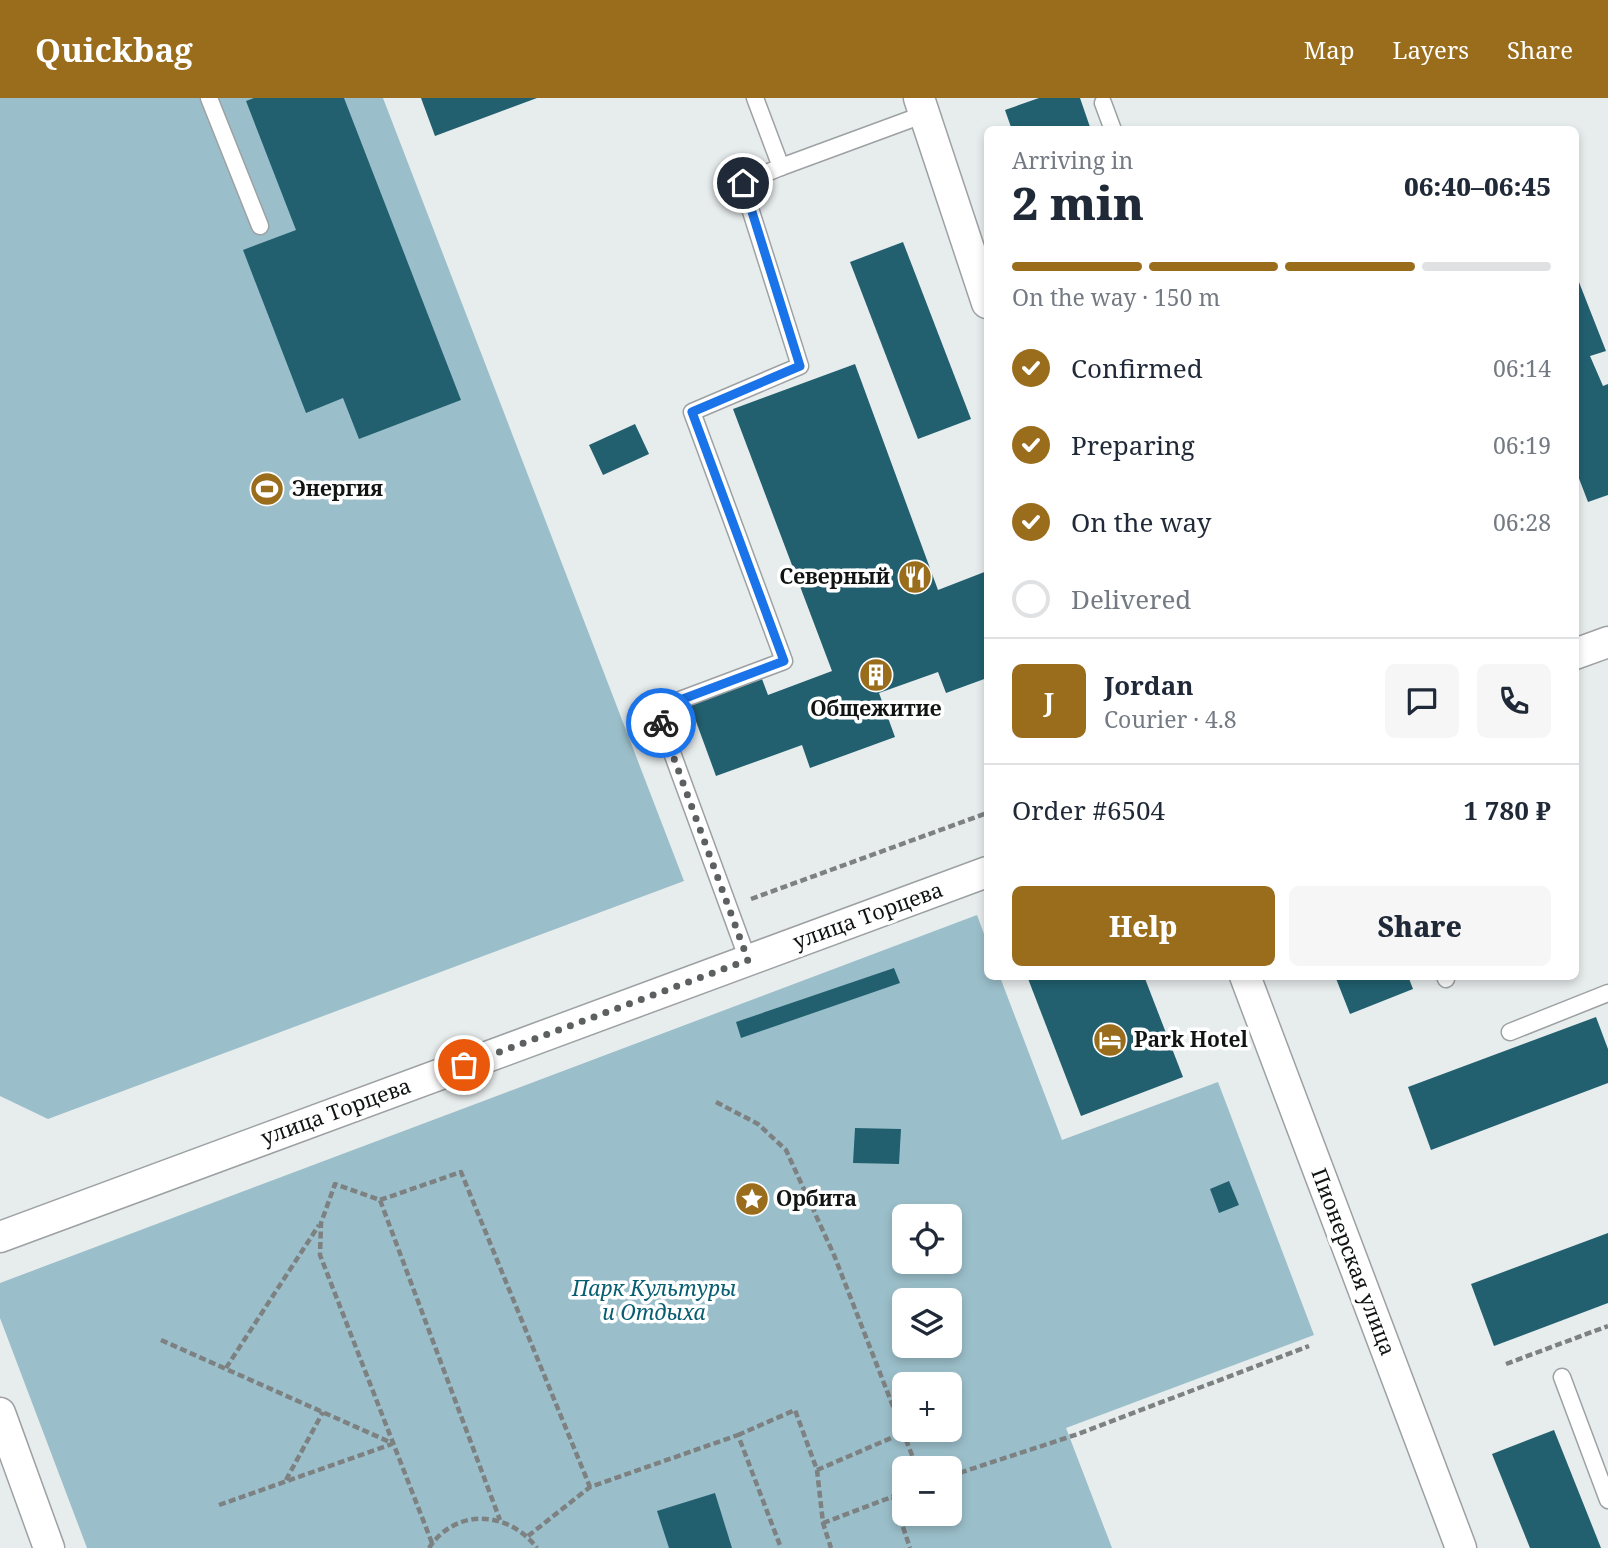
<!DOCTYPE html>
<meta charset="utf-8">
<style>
body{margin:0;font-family:"Noto Serif",serif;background:#f6f6f7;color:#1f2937;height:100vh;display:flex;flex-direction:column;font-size:26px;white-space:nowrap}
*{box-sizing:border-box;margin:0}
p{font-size:23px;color:#747a83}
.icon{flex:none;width:38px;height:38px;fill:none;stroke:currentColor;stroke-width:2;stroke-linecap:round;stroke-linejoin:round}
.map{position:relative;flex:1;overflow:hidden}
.details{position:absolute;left:984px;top:28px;width:595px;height:854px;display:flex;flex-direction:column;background:#fff;border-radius:10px;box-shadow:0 4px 10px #0003}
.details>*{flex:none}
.tools{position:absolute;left:892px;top:1106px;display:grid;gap:14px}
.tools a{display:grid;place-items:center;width:70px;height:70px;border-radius:10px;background:#fff;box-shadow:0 4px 10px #0003;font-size:35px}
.pin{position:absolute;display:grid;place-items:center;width:60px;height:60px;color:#fff;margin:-30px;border:4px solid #fff;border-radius:50%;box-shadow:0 2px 7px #0007}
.courier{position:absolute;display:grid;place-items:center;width:70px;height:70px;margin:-35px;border:5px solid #1a73e8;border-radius:50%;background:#fff;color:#222;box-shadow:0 2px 9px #0007}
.overview em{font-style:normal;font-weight:800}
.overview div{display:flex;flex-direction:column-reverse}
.overview{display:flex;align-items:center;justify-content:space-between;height:119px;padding:0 28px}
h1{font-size:46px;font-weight:800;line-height:52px}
.bar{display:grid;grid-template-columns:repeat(4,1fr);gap:10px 7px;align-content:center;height:84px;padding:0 28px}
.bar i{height:9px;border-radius:5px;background:#e0e1e3}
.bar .current{background:#996d1c}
.bar p{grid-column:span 4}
.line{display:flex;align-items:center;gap:18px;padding:0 28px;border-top:2px solid #e0e1e3}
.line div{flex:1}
.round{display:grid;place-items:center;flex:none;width:74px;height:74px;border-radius:10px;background:#f6f6f7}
ol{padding:0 28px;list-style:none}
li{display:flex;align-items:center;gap:21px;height:77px}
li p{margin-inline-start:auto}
li .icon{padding:7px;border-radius:50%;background:#996d1c;color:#fff;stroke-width:4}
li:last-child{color:#747a83}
li i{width:38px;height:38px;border:4px solid #e0e1e3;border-radius:50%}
.action{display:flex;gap:14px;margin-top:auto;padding:14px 28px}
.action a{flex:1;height:80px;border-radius:10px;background:#996d1c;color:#fff;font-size:28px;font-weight:800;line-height:80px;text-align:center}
.action a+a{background:#f6f6f7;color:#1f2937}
header{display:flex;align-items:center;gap:42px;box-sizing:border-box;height:98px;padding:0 35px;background:#996d1c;color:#fff}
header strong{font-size:33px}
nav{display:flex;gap:38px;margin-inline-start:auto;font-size:24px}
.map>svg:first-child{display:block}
.green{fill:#9bbfca;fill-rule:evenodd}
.building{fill:#226070}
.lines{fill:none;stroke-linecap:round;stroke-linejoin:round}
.service-casing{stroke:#9da1a3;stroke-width:19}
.minor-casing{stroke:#9da1a3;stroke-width:33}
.path{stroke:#7d8181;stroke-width:4.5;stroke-dasharray:7 3.5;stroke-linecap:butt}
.service{stroke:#fff;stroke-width:16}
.minor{stroke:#fff;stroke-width:30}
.done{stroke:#5d6060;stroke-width:7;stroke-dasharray:0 12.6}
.route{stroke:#1a73e8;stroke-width:9}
.labels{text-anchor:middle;stroke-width:7;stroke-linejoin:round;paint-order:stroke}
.poi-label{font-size:21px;font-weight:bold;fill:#121414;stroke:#fff;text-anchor:start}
.street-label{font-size:21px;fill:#121414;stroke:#fff}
.park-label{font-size:21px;font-style:italic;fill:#085e71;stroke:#fff}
</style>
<header>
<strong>Quickbag</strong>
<nav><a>Map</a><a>Layers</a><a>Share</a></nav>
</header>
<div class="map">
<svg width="1608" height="1450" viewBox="0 0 1608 1450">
<rect width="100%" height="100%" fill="#e7eced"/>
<g class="green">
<polygon points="0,0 383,0 684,783 48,1021 0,998"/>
<path d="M 977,817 L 987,844 L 987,878 L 1000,879 L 1062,1042 L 1218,984 L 1314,1237 L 1066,1330 L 1112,1450 L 87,1450 L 0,1220 L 0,1185 ZM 905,1118 L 950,1118 L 950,1164 L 905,1164 ZM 905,1202 L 950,1202 L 950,1248 L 905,1248 ZM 905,1286 L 950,1286 L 950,1332 L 905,1332 ZM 905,1370 L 950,1370 L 950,1416 L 905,1416 Z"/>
</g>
<g class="building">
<polygon points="254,0 344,0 461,302 359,341 343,300 306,315 243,152 296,132 246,3"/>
<polygon points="421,0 537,0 435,38"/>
<polygon points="1039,0 1080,0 1091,32 1012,32 1005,12"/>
<polygon points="903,144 971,321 918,341 850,164"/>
<polygon points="1575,174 1606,253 1590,258 1603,288 1608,286 1608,397 1588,404 1575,370"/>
<polygon points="855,266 938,492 987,473 987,580 946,595 938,574 879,595 895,639 810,670 802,647 716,678 690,607 762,581 768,597 832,573 733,311"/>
<polygon points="635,326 649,356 603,377 589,347"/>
<polygon points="894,870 900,885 741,940 736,924"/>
<polygon points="1027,878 1144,878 1183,979 1081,1018"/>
<polygon points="1335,878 1408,878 1413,891 1350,916"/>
<polygon points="1596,919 1608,951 1608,985 1431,1052 1408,989"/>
<polygon points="855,1030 901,1031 899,1066 853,1065"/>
<polygon points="1229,1083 1239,1107 1219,1115 1210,1091"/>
<polygon points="1608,1135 1608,1205 1494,1248 1471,1186"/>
<polygon points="1554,1332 1601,1450 1530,1450 1492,1356"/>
<polygon points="715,1395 732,1450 669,1450 657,1413"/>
</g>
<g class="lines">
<g class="service-casing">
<g id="service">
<polyline points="209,0 260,128"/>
<polyline points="1103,5 1113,32"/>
<polyline points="781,69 925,16"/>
<polyline points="748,862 656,611 784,563 692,314 800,268 742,85 781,69 755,0"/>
<polyline points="1445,878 1446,881"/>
<polyline points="1510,934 1608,895"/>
<polyline points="1562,1279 1608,1402"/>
</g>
</g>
<g class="minor-casing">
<g id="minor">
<polyline points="919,0 987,205"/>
<polyline points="1575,556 1608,544"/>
<polyline points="1245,878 1461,1450"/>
<polyline points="0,1139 987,774"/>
<polyline points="0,1315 49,1450"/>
</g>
</g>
<g class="path">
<polyline points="751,801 987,715"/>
<polyline points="716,1004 758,1026 786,1052 834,1157 917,1370"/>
<polyline points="380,1102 461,1074 590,1389"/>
<polyline points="161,1242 392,1345"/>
<polyline points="1506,1266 1608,1228"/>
<polyline points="226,1270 319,1127"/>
<polyline points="738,1337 795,1312 817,1372 823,1425 831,1450"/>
<polyline points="817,1372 905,1334"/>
<polyline points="950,1378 1078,1336 1309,1248"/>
<polyline points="286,1382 323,1314"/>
<polyline points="893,1399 910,1450"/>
<polyline points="219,1407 392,1346"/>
<polyline points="823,1425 905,1394"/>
<polyline points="528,1438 590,1389 738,1337 781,1450"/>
<polyline points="432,1445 320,1157 321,1125 335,1086 380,1102 500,1422"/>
<path d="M 429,1450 C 456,1409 509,1413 537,1450"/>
</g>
<use href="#service" class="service"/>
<use href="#minor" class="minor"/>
</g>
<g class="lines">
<polyline class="done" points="464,967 748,862 661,625"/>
<polyline class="route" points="661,625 656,611 784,563 692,314 800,268 743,85"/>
</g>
<defs>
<g id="stadium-disc" transform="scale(1.75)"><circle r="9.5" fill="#996d1c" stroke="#fff"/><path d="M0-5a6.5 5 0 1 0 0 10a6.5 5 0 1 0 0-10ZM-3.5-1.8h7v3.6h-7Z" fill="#fff"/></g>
<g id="restaurant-disc" transform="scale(1.75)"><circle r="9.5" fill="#996d1c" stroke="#fff"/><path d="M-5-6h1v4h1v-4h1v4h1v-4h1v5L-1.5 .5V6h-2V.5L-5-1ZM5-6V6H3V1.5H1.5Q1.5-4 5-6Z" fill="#fff"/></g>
<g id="building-disc" transform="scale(1.75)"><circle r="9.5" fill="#996d1c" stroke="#fff"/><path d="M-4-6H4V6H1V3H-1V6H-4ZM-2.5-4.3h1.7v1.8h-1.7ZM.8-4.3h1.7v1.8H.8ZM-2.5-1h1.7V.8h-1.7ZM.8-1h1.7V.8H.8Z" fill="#fff"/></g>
<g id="hotel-disc" transform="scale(1.75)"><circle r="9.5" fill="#996d1c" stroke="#fff"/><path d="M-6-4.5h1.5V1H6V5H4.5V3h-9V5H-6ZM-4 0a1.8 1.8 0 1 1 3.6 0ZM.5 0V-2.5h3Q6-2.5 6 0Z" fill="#fff"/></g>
<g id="sight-disc" transform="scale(1.75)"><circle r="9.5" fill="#996d1c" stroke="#fff"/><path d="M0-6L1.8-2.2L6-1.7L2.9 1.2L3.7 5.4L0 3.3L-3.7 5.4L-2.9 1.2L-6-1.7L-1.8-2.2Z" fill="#fff"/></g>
</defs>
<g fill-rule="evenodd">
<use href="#stadium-disc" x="267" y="391"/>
<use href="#restaurant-disc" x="915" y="479"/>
<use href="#building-disc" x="876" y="577"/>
<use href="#hotel-disc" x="1110" y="942"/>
<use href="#sight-disc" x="752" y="1101"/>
</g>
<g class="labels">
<g class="poi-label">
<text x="292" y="398">Энергия</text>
<text x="890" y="486" text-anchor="end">Северный</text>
<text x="876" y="618" text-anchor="middle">Общежитие</text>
<text x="1134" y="949">Park Hotel</text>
<text x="776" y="1108">Орбита</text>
</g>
<g class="street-label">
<text transform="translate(868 818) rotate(-20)" y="7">улица Торцева</text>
<text transform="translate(336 1014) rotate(-20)" y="7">улица Торцева</text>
<text transform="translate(1353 1164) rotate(69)" y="7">Пионерская улица</text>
</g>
<g class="park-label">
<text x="654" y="1198">Парк Культуры<tspan x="654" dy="24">и Отдыха</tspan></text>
</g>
</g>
</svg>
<div class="tools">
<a><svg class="icon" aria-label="locate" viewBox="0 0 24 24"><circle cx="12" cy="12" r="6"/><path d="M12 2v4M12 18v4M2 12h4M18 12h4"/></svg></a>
<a><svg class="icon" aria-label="layers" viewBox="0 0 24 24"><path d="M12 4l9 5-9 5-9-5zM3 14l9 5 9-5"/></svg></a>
<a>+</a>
<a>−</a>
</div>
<div class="pin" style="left:464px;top:967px;background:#ea580c"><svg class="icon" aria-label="bag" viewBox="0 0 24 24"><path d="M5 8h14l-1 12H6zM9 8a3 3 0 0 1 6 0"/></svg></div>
<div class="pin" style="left:743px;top:85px;background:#1f2937"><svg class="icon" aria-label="home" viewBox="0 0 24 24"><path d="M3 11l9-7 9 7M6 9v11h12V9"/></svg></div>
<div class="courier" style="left:661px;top:625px"><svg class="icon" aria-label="bike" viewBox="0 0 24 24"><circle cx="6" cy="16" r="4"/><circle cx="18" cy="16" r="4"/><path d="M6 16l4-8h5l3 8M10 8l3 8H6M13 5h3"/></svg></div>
<section class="details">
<div class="overview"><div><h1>2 min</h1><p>Arriving in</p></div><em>06:40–06:45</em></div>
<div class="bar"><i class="current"></i><i class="current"></i><i class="current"></i><i></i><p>On the way · 150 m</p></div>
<ol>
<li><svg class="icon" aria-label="check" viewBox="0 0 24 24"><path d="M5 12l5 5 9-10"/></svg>Confirmed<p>06:14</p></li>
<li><svg class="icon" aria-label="check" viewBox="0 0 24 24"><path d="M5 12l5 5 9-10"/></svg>Preparing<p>06:19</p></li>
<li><svg class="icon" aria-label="check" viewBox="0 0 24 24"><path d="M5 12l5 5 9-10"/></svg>On the way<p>06:28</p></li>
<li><i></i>Delivered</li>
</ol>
<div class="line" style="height:126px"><b class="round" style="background:#996d1c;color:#fff">J</b><div><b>Jordan</b><p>Courier · 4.8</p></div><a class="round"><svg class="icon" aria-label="chat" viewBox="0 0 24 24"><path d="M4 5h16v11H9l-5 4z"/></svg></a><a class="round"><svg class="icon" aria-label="phone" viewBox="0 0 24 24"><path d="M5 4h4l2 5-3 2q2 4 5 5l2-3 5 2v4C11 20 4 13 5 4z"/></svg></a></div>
<div class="line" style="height:91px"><div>Order #6504</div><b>1 780 ₽</b></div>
<div class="action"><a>Help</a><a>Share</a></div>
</section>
</div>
